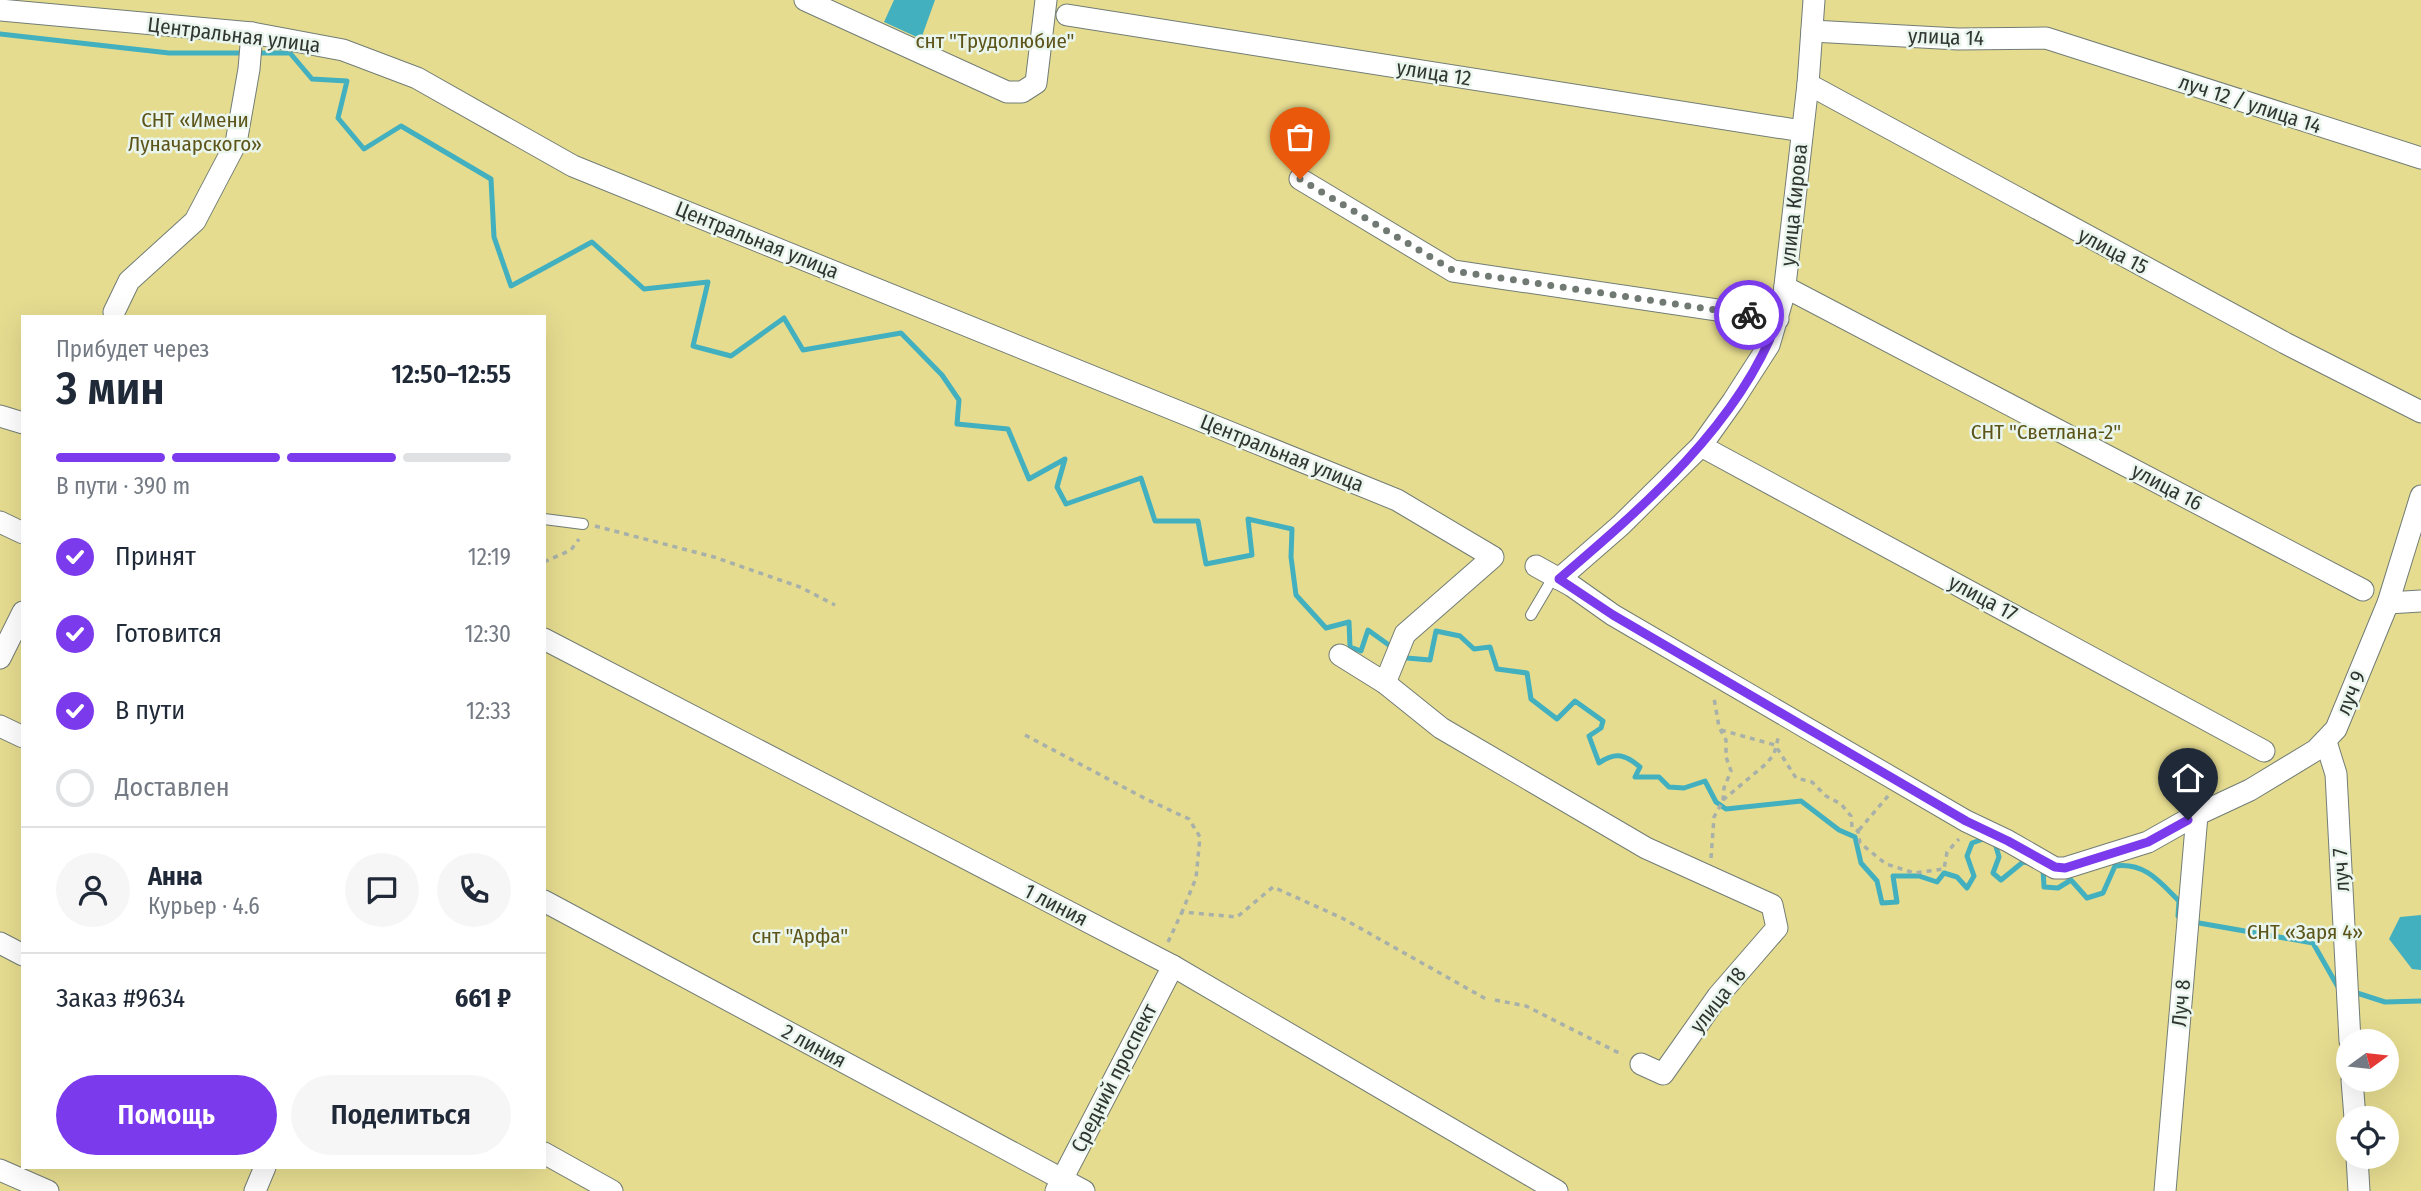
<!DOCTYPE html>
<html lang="ru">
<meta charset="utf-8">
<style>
body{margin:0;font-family:"Fira Sans Condensed",sans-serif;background:#f6f6f7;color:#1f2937;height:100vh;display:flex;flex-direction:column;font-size:26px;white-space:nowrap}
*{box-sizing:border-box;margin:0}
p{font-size:23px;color:#747a83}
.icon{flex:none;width:38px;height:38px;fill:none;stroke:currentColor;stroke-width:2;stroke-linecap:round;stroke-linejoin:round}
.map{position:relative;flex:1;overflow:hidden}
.panel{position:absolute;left:21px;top:315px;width:525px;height:854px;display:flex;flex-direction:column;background:#fff;border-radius:0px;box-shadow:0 7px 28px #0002}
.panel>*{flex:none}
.needle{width:46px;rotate:75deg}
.controls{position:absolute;left:2336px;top:1029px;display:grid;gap:14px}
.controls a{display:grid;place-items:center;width:63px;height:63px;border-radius:50%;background:#fff;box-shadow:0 7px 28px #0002;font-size:35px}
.pin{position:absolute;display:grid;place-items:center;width:60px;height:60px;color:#fff;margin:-72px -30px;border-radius:50% 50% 50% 0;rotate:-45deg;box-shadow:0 0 7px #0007}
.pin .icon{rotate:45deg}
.courier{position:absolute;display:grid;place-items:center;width:70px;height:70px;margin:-35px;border:5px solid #7c3aed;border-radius:50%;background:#fff;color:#222;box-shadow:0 2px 9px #0007}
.summary em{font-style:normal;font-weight:600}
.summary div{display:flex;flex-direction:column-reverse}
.summary{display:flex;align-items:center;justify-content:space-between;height:119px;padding:0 35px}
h1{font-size:46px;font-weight:600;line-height:52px}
.bar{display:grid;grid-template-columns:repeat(4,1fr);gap:10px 7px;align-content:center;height:84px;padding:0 35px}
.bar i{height:9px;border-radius:5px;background:#e0e1e3}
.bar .active{background:#7c3aed}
.bar p{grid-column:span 4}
.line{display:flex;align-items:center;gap:18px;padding:0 35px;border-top:2px solid #e0e1e3}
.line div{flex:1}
.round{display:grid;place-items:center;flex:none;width:74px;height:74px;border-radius:37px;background:#f6f6f7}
ol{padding:0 35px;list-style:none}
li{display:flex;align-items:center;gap:21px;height:77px}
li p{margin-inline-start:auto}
li .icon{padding:7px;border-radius:50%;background:#7c3aed;color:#fff;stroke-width:4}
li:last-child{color:#747a83}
li i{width:38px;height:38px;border:4px solid #e0e1e3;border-radius:50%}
.primary-button{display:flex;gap:14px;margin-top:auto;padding:14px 35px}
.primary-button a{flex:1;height:80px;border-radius:42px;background:#7c3aed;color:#fff;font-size:28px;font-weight:600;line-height:80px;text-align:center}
.primary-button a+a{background:#f6f6f7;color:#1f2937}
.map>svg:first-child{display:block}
.green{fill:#e6dc90;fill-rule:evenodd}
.water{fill:#43b0bf}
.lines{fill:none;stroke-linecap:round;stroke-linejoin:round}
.stream{stroke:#43b0bf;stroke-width:5}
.lane-casing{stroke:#727d75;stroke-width:12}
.street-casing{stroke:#727d75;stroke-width:23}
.path{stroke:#a7b0a9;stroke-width:3.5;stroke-dasharray:5 5;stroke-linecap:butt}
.lane{stroke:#fff;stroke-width:10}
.street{stroke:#fff;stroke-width:21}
.done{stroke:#717973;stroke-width:7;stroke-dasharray:0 12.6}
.route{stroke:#7c3aed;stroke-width:9}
.labels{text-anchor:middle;stroke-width:5;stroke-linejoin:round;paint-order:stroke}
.street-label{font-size:21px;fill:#303532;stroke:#eaf6ed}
.park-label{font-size:21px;fill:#5d541a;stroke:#eaf6ed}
</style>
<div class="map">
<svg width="2421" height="1191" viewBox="0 0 2421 1191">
<rect width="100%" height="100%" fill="#eaf6ed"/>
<path class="green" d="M 0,0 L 2421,0 L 2421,1191 L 0,1191 ZM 23,317 L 544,317 L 544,1167 L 23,1167 ZM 2348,1041 L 2387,1041 L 2387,1080 L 2348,1080 ZM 2348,1118 L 2387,1118 L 2387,1157 L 2348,1157 Z"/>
<g class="water">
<polygon points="894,0 935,0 921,39 884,22"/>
<polygon points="2421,915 2421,970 2412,969 2389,939 2400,917"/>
</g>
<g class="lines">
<g class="stream">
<polyline points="0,34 169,53 245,53"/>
<polyline points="255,53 290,53 312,79 347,81 338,118 364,149 401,126 491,179 494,237 511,286 592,242 644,289 708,282 693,346 731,356 784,318 803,350 901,333 942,375 959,400 957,424 1008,429 1029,479 1065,459 1057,487 1066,504 1141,478 1155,521 1198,521 1206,564 1252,555 1248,519 1292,529 1291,557 1296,595 1326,628 1349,622 1350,647 1361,651 1368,630 1393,648"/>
<path d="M 1407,658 L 1430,660 L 1436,631 L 1460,636 L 1474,649 L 1490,647 L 1497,669 L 1527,673 L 1531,699 L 1557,719 L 1575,701 L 1603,721 L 1601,728 L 1589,736 L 1599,763 C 1616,751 1626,755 1640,767 L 1635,777 L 1659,777 L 1669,787 L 1684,788 L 1705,781 L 1716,802 L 1726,809 L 1801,801 L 1839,830 L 1855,837 L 1861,863 L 1877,881 L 1882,903 L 1897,902 L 1893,876 L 1919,876 L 1937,882 L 1944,873 L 1957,877 L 1967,888 L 1974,876 L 1967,856 L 1972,843 L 1986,838 L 1995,843 L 1999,857 L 1993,873 L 2001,880 L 2023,862 L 2029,863"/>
<path d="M 2043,869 L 2044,887 L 2058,888 L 2071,880 L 2087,898 L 2103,893 L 2115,866 C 2145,862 2160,882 2179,901 L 2178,916"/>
<polyline points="2199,923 2313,943 2338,987"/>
<polyline points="2357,993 2385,1002 2421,1001"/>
</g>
<g class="lane-casing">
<g id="lane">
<polyline points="544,519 583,524"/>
<polyline points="1531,615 1554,576"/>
</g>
</g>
<g class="street-casing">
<g id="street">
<polyline points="805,0 1007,92 1022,92 1036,83 1046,0"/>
<polyline points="0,10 252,33 343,50 417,78 573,166 1397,500 1493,557 1405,634 1385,683"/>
<polyline points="1067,15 1802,131"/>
<polyline points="1812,31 1958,39 2046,38 2421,158"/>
<polyline points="1808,84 2285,343 2421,412"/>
<polyline points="1300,179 1453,271 1778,319"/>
<polyline points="1785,287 2363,590"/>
<polyline points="114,312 129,281 195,221 236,143 249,69 252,33"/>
<polyline points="0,416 23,423"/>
<polyline points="1701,446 2264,751"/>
<polyline points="0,522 23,533"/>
<polyline points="1536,566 1572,586 1613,615 1966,821 2008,841 2055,868 2065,868 2148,842 2187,820"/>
<polyline points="1559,579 1621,525 1701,446 1733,401 1769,345 1784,294 1808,84 1814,0"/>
<polyline points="2388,603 2421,601"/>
<polyline points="544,639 1173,966 1557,1191"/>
<polyline points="1340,655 1385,683 1441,728 1646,848 1772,905 1777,928 1718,996 1663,1074 1641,1064"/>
<polyline points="0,658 23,612"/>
<polyline points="0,726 23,737"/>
<polyline points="2326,742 2336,774 2350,1041"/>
<polyline points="2192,817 2250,790 2316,750 2336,729 2388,603 2421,496"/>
<polyline points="544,901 1084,1191"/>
<polyline points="0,943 23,955"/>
<polyline points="2352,1080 2355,1118"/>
<polyline points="544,1153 612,1191"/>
<polyline points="2357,1157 2359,1191"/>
<polyline points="0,1170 48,1191"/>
<polyline points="255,1191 265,1167"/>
<polyline points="1056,1191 1173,966"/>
<polyline points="2165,1191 2197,815"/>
</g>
</g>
<g class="path">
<polyline points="595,526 714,557 800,587 835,605"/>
<polyline points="544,562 571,550 579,539"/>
<polyline points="1721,730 1775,745 1796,778 1812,782 1826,796 1841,804 1851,816 1852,827 1858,831 1860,843 1886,864 1914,873 1944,869 1947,852 1959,839"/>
<polyline points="1025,735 1146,799 1189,819 1200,837 1196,878 1182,912"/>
<polyline points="1723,800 1767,763 1774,754 1779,735"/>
<polyline points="1859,830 1888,796"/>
<polyline points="1711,858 1714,817 1723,801 1724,788 1731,771 1726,757 1726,740 1719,727 1714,698"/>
<polyline points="1168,942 1182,912 1237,917 1273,887 1342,918 1486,999"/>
<polyline points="1495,1000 1526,1006 1623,1055"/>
</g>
<use href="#lane" class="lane"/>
<use href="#street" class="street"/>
</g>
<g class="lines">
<polyline class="done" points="1300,179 1454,271 1749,315"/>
<path class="route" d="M 1749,315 L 1778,319 C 1740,424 1642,508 1559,579 L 1613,615 L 1966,821 L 2008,841 L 2055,867 L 2065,868 L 2148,842 L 2188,820"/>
</g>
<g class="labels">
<g class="street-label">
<text transform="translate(234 35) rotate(7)" y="7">Центральная улица</text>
<text transform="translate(1946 37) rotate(2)" y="7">улица 14</text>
<text transform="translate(1434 73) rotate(9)" y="7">улица 12</text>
<text transform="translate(2250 104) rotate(18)" y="7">луч 12 / улица 14</text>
<text transform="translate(1794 205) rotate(-84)" y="7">улица Кирова</text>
<text transform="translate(757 240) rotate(22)" y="7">Центральная улица</text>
<text transform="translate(2113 251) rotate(28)" y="7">улица 15</text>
<text transform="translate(1282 453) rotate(22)" y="7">Центральная улица</text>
<text transform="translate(2167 487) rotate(28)" y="7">улица 16</text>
<text transform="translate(1983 598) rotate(28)" y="7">улица 17</text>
<text transform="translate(2351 693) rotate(-68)" y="7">луч 9</text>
<text transform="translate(2341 870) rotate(-93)" y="7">луч 7</text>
<text transform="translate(1056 905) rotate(27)" y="7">1 линия</text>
<text transform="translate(1718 1000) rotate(-52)" y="7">улица 18</text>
<text transform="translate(2181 1003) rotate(-85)" y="7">Луч 8</text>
<text transform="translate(814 1046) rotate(28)" y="7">2 линия</text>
<text transform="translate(1114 1078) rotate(-63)" y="7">Средний проспект</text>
</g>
<g class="park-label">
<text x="995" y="48">снт "Трудолюбие"</text>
<text x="195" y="127">СНТ «Имени<tspan x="195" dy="24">Луначарского»</tspan></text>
<text x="2046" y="439">СНТ "Светлана-2"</text>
<text x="2305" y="939">СНТ «Заря 4»</text>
<text x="800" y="943">снт "Арфа"</text>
</g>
</g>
</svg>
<div class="controls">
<a><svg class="needle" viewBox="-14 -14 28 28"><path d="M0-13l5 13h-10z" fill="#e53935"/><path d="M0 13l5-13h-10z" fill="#747a83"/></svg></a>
<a><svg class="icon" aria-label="locate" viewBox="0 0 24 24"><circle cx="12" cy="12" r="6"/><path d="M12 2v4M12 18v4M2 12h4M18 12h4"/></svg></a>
</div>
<div class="pin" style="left:1300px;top:179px;background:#ea580c"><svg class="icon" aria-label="bag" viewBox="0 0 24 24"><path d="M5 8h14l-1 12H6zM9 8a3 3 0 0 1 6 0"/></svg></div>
<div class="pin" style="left:2188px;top:820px;background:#1f2937"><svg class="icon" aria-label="home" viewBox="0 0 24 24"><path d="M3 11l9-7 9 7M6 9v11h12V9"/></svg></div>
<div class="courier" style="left:1749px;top:315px"><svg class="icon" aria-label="bike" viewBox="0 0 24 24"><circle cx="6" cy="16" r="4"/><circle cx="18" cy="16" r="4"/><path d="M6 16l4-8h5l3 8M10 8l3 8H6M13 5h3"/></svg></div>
<section class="panel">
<div class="summary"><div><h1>3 мин</h1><p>Прибудет через</p></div><em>12:50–12:55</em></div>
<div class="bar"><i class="active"></i><i class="active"></i><i class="active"></i><i></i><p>В пути · 390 m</p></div>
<ol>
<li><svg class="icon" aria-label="check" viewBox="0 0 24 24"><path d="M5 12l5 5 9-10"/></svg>Принят<p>12:19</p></li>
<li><svg class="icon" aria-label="check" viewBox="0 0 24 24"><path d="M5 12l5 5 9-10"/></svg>Готовится<p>12:30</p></li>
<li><svg class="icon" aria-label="check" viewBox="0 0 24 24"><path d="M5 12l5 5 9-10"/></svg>В пути<p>12:33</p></li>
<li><i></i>Доставлен</li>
</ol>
<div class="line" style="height:126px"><a class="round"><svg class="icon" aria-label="person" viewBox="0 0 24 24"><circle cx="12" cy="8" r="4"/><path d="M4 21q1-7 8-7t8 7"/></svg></a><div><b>Анна</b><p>Курьер · 4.6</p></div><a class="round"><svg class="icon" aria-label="chat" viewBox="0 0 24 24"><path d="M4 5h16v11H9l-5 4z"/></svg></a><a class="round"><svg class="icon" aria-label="phone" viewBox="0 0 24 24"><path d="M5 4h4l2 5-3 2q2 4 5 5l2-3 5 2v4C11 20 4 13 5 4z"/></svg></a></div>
<div class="line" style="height:91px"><div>Заказ #9634</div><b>661 ₽</b></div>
<div class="primary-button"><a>Помощь</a><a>Поделиться</a></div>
</section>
</div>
